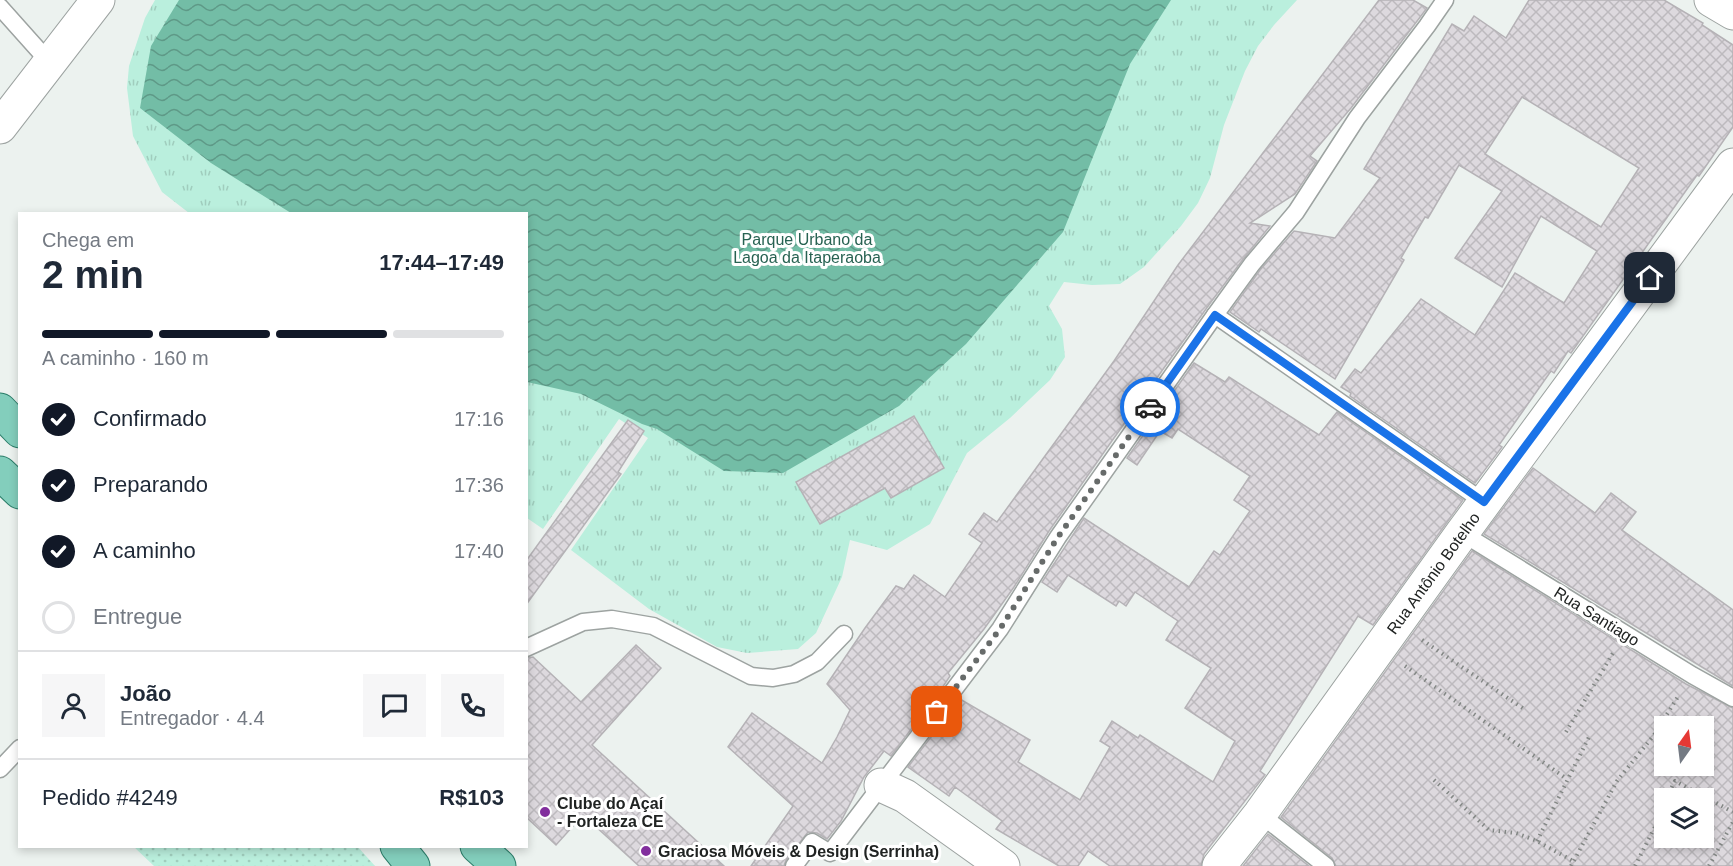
<!DOCTYPE html>
<html lang="pt">
<meta charset="utf-8">
<style>
body{margin:0;font-family:Arial,sans-serif;background:#f6f6f7;color:#1f2937;height:100vh;display:flex;flex-direction:column;font-size:22px;white-space:nowrap}
*{box-sizing:border-box;margin:0}
p{font-size:20px;color:#747a83}
.icon{flex:none;width:33px;height:33px;fill:none;stroke:currentColor;stroke-width:2;stroke-linecap:round;stroke-linejoin:round}
.map{position:relative;flex:1;overflow:hidden}
.panel{position:absolute;left:18px;top:212px;width:510px;height:636px;display:flex;flex-direction:column;background:#fff;border-radius:0px;box-shadow:0 3px 9px #0003}
.panel>*{flex:none}
.needle{width:39px;rotate:14deg}
.fabs{position:absolute;left:1654px;top:716px;display:grid;gap:12px}
.fabs a{display:grid;place-items:center;width:60px;height:60px;border-radius:0px;background:#fff;box-shadow:0 3px 9px #0003;font-size:30px}
.pin{position:absolute;display:grid;place-items:center;width:51px;height:51px;color:#fff;margin:-26px;border-radius:12px;box-shadow:0 3px 9px #0006}
.courier{position:absolute;display:grid;place-items:center;width:60px;height:60px;margin:-30px;border:4px solid #1a73e8;border-radius:50%;background:#fff;color:#222;box-shadow:0 2px 8px #0007}
.summary em{font-style:normal;font-weight:800}
.summary div{display:flex;flex-direction:column-reverse}
.summary{display:flex;align-items:center;justify-content:space-between;height:102px;padding:0 24px}
h1{font-size:39px;font-weight:800;line-height:45px}
.bar{display:grid;grid-template-columns:repeat(4,1fr);gap:9px 6px;align-content:center;height:72px;padding:0 24px}
.bar i{height:8px;border-radius:4px;background:#e0e1e3}
.bar .selected{background:#111827}
.bar p{grid-column:span 4}
.line{display:flex;align-items:center;gap:15px;padding:0 24px;border-top:2px solid #e0e1e3}
.line div{flex:1}
.round{display:grid;place-items:center;flex:none;width:63px;height:63px;border-radius:0px;background:#f6f6f7}
ol{padding:0 24px;list-style:none}
li{display:flex;align-items:center;gap:18px;height:66px}
li p{margin-inline-start:auto}
li .icon{padding:6px;border-radius:50%;background:#111827;color:#fff;stroke-width:4}
li:last-child{color:#747a83}
li i{width:33px;height:33px;border:3px solid #e0e1e3;border-radius:50%}
.map>svg:first-child{display:block}
.grass{fill:url(#grass-dots)}
.park{fill:url(#park-tufts)}
.water{fill:url(#water-waves)}
.building{fill:url(#building-cross-hatch);stroke:#b5b2b6;stroke-width:1.5;fill-rule:evenodd}
.lines{fill:none;stroke-linecap:round;stroke-linejoin:round}
.lane-casing{stroke:#9da3a1;stroke-width:19}
.street-casing{stroke:#9da3a1;stroke-width:35}
.secondary-casing{stroke:#9da3a1;stroke-width:35}
.primary-casing{stroke:#2b7d69;stroke-width:35}
.path{stroke:#838785;stroke-width:4;stroke-dasharray:1.5 4.5;stroke-linecap:butt}
.lane{stroke:#fff;stroke-width:16}
.street{stroke:#fff;stroke-width:33}
.secondary{stroke:#fff;stroke-width:33}
.primary{stroke:#83cebc;stroke-width:33}
.done{stroke:#676b6a;stroke-width:6;stroke-dasharray:0 10.8}
.route{stroke:#1a73e8;stroke-width:8}
.poi-dot{fill:#822e9d;stroke:#fff;stroke-width:2}
.labels{text-anchor:middle;stroke-width:6;stroke-linejoin:round;paint-order:stroke}
.park-label{font-size:16px;fill:#276252;stroke:#fff}
.street-label{font-size:16px;fill:#202322;stroke:#fff}
.poi-label{font-size:16px;font-weight:bold;fill:#202322;stroke:#fff;text-anchor:start}
</style>
<div class="map">
<svg width="1733" height="866" viewBox="0 0 1733 866">
<defs>
<pattern id="grass-dots" width="8" height="8" patternUnits="userSpaceOnUse" patternTransform="scale(1.5)"><rect width="8" height="8" fill="#baefdd"/><path d="M2 2h.1M6 6h.1" fill="none" stroke="#a0cdbd" stroke-width="1.8" stroke-linecap="round"/></pattern>
<pattern id="park-tufts" width="24" height="20" patternUnits="userSpaceOnUse" patternTransform="scale(1.5)"><rect width="24" height="20" fill="#baefdd"/><path d="M3 7l-1-3M5 7V3M7 7l1-3M15 17l-1-3M17 17v-4M19 17l1-3" fill="none" stroke="#a0cdbd"/></pattern>
<pattern id="water-waves" width="16" height="10" patternUnits="userSpaceOnUse" patternTransform="scale(1.5)"><rect width="16" height="10" fill="#73bda6"/><path d="M0 5q4-4 8 0t8 0" fill="none" stroke="#5e9987"/></pattern>
<pattern id="building-cross-hatch" width="8" height="8" patternUnits="userSpaceOnUse" patternTransform="scale(1.5)"><rect width="8" height="8" fill="#ddd9de"/><path d="M0 0l8 8M0 8l8-8" fill="none" stroke="#bdbabe"/></pattern>
</defs>
<rect width="100%" height="100%" fill="#ecf2ef"/>
<polygon class="grass" points="133,846 357,846 375,866 154,866"/>
<polygon class="park" points="155,0 1297,0 1274,25 1258,46 1245,71 1224,125 1210,178 1198,203 1181,226 1144,267 1120,284 1092,285 1064,282 1049,306 1062,329 1065,357 1050,380 1010,418 967,453 930,524 887,550 850,540 842,577 816,633 798,649 747,653 717,647 649,609 571,550 648,438 619,419 543,529 527,518 526,213 189,213 162,192 133,136 127,88 129,66 145,18"/>
<polygon class="water" points="179,0 1171,0 1130,64 1063,232 966,344 899,406 783,473 724,471 657,429 642,424 581,394 527,382 526,213 291,213 211,163 140,108 151,46"/>
<g class="building">
<polygon points="1379,0 1413,0 1427,8 1351,108 1310,156 1317,161 1295,194 1250,223 1270,226 1244,258 1211,302 1109,445 1049,531 1014,587 984,629 948,673 950,676 942,688 891,756 884,751 864,777 841,821 827,839 817,833 808,832 786,860 784,866 751,866 793,806 728,747 752,713 822,763 837,737 850,710 827,684 865,628 896,586 904,589 914,575 945,597 982,543 969,534 984,513 997,522 1114,361 1178,265"/>
<path d="M 1529,0 L 1664,0 L 1703,23 L 1702,25 L 1733,45 L 1733,127 L 1699,176 L 1697,175 L 1571,353 L 1568,351 L 1554,373 L 1551,371 L 1499,445 L 1502,447 L 1475,483 L 1350,396 L 1351,393 L 1341,387 L 1355,369 L 1361,373 L 1421,299 L 1475,335 L 1515,273 L 1564,303 L 1597,251 L 1541,216 L 1502,287 L 1455,258 L 1502,191 L 1459,165 L 1428,218 L 1425,217 L 1401,258 L 1404,260 L 1335,379 L 1261,329 L 1259,332 L 1230,312 L 1260,270 L 1294,231 L 1335,238 L 1380,178 L 1364,169 L 1452,24 L 1464,31 L 1474,16 L 1506,38 ZM 1522,97 L 1639,168 L 1601,227 L 1485,154 Z"/>
<polygon points="1194,363 1225,382 1229,377 1319,435 1337,412 1463,500 1373,625 1358,616 1260,771 1265,775 1204,854 1201,866 1110,866 1088,851 1078,866 1059,866 996,829 1002,821 955,787 949,796 908,767 960,699 1030,740 1018,762 1080,800 1110,747 1100,741 1112,721 1138,738 1140,735 1213,782 1235,741 1185,708 1211,668 1166,640 1178,621 1135,592 1126,606 1119,601 1116,606 1068,575 1057,592 1042,582 1084,518 1189,587 1214,551 1220,555 1250,511 1234,500 1250,476 1178,429 1172,438 1160,431 1137,465 1127,458"/>
<polygon points="914,416 944,468 891,498 885,488 820,524 796,482"/>
<polygon points="628,420 644,431 618,472 621,474 526,605 526,561"/>
<polygon points="1533,468 1595,513 1611,493 1636,512 1622,530 1733,610 1733,686 1484,534"/>
<path d="M 1472,551 L 1686,684 L 1733,708 L 1733,866 L 1336,866 L 1332,858 L 1281,817 ZM 1665,726 L 1704,726 L 1704,765 L 1665,765 ZM 1665,798 L 1704,798 L 1704,837 L 1665,837 Z"/>
<polygon points="636,645 661,668 592,745 724,866 639,866 583,815 556,845 526,817 526,658 533,657 581,702"/>
<polygon points="1268,834 1309,866 1243,866"/>
</g>
<g class="lines">
<g class="lane-casing">
<g id="lane">
<polyline points="0,7 50,63"/>
<polyline points="1215,315 1484,502"/>
<polyline points="1462,533 1692,675 1733,698"/>
<polyline points="526,648 583,622 612,619 653,626 751,676 773,678 794,674 817,662 844,634"/>
<polyline points="0,769 20,748"/>
<polyline points="1260,814 1326,866"/>
<polyline points="794,866 812,842 830,853 1000,629 1058,537 1215,315 1252,264 1296,212 1357,118 1427,26 1445,0"/>
</g>
</g>
<g class="street-casing">
<g id="street">
<polyline points="1711,0 1733,13"/>
<polyline points="881,785 905,796 1003,866"/>
<polyline points="1219,866 1260,814 1462,533 1733,165"/>
</g>
</g>
<g class="secondary-casing">
<polyline id="secondary" points="0,127 98,0"/>
</g>
<g class="primary-casing">
<g id="primary">
<polyline points="0,410 20,431"/>
<polyline points="0,473 20,492"/>
<polyline points="397,846 413,866"/>
<polyline points="477,846 499,866"/>
</g>
</g>
<g class="path">
<polyline points="1422,640 1524,709"/>
<polyline points="1405,666 1567,779"/>
<polyline points="1566,732 1613,653"/>
<polyline points="1434,780 1489,830 1516,833 1537,841 1573,861"/>
<polyline points="1666,798 1675,781 1733,812"/>
<polyline points="1537,841 1590,735"/>
<polyline points="1571,866 1617,781 1654,735 1679,695"/>
<polyline points="1635,866 1661,815 1665,802"/>
<polyline points="1709,866 1733,822"/>
</g>
<use href="#lane" class="lane"/>
<use href="#street" class="street"/>
<use href="#secondary" class="secondary"/>
<use href="#primary" class="primary"/>
</g>
<g class="lines">
<polyline class="done" points="937,712 1000,629 1058,537 1150,407"/>
<polyline class="route" points="1150,407 1215,315 1484,502 1650,278"/>
</g>
<g class="poi-dot">
<circle cx="545" cy="812" r="6"/>
<circle cx="646" cy="851" r="6"/>
</g>
<g class="labels">
<g class="park-label">
<text x="807" y="245">Parque Urbano da<tspan x="807" dy="18">Lagoa da Itaperaoba</tspan></text>
</g>
<g class="street-label">
<text transform="translate(1433 573) rotate(-54)" y="6">Rua Antônio Botelho</text>
<text transform="translate(1597 616) rotate(32)" y="6">Rua Santiago</text>
</g>
<g class="poi-label">
<text x="557" y="809">Clube do Açaí<tspan x="557" dy="18">- Fortaleza CE</tspan></text>
<text x="658" y="857">Graciosa Móveis &amp; Design (Serrinha)</text>
</g>
</g>
</svg>
<div class="fabs">
<a><svg class="needle" viewBox="-14 -14 28 28"><path d="M0-13l5 13h-10z" fill="#e53935"/><path d="M0 13l5-13h-10z" fill="#747a83"/></svg></a>
<a><svg class="icon" aria-label="layers" viewBox="0 0 24 24"><path d="M12 4l9 5-9 5-9-5zM3 14l9 5 9-5"/></svg></a>
</div>
<div class="pin" style="left:937px;top:712px;background:#ea580c"><svg class="icon" aria-label="bag" viewBox="0 0 24 24"><path d="M5 8h14l-1 12H6zM9 8a3 3 0 0 1 6 0"/></svg></div>
<div class="pin" style="left:1650px;top:278px;background:#1f2937"><svg class="icon" aria-label="home" viewBox="0 0 24 24"><path d="M3 11l9-7 9 7M6 9v11h12V9"/></svg></div>
<div class="courier" style="left:1150px;top:407px"><svg class="icon" aria-label="car" viewBox="0 0 24 24"><path d="M5 17H2v-5l4-1 3-4h7l3 4 3 1v5h-3M9 17h6M6 11h13"/><circle cx="7" cy="17" r="2"/><circle cx="17" cy="17" r="2"/></svg></div>
<section class="panel">
<div class="summary"><div><h1>2 min</h1><p>Chega em</p></div><em>17:44–17:49</em></div>
<div class="bar"><i class="selected"></i><i class="selected"></i><i class="selected"></i><i></i><p>A caminho · 160 m</p></div>
<ol>
<li><svg class="icon" aria-label="check" viewBox="0 0 24 24"><path d="M5 12l5 5 9-10"/></svg>Confirmado<p>17:16</p></li>
<li><svg class="icon" aria-label="check" viewBox="0 0 24 24"><path d="M5 12l5 5 9-10"/></svg>Preparando<p>17:36</p></li>
<li><svg class="icon" aria-label="check" viewBox="0 0 24 24"><path d="M5 12l5 5 9-10"/></svg>A caminho<p>17:40</p></li>
<li><i></i>Entregue</li>
</ol>
<div class="line" style="height:108px"><a class="round"><svg class="icon" aria-label="person" viewBox="0 0 24 24"><circle cx="12" cy="8" r="4"/><path d="M4 21q1-7 8-7t8 7"/></svg></a><div><b>João</b><p>Entregador · 4.4</p></div><a class="round"><svg class="icon" aria-label="chat" viewBox="0 0 24 24"><path d="M4 5h16v11H9l-5 4z"/></svg></a><a class="round"><svg class="icon" aria-label="phone" viewBox="0 0 24 24"><path d="M5 4h4l2 5-3 2q2 4 5 5l2-3 5 2v4C11 20 4 13 5 4z"/></svg></a></div>
<div class="line" style="height:78px"><div>Pedido #4249</div><b>R$103</b></div>
</section>
</div>
